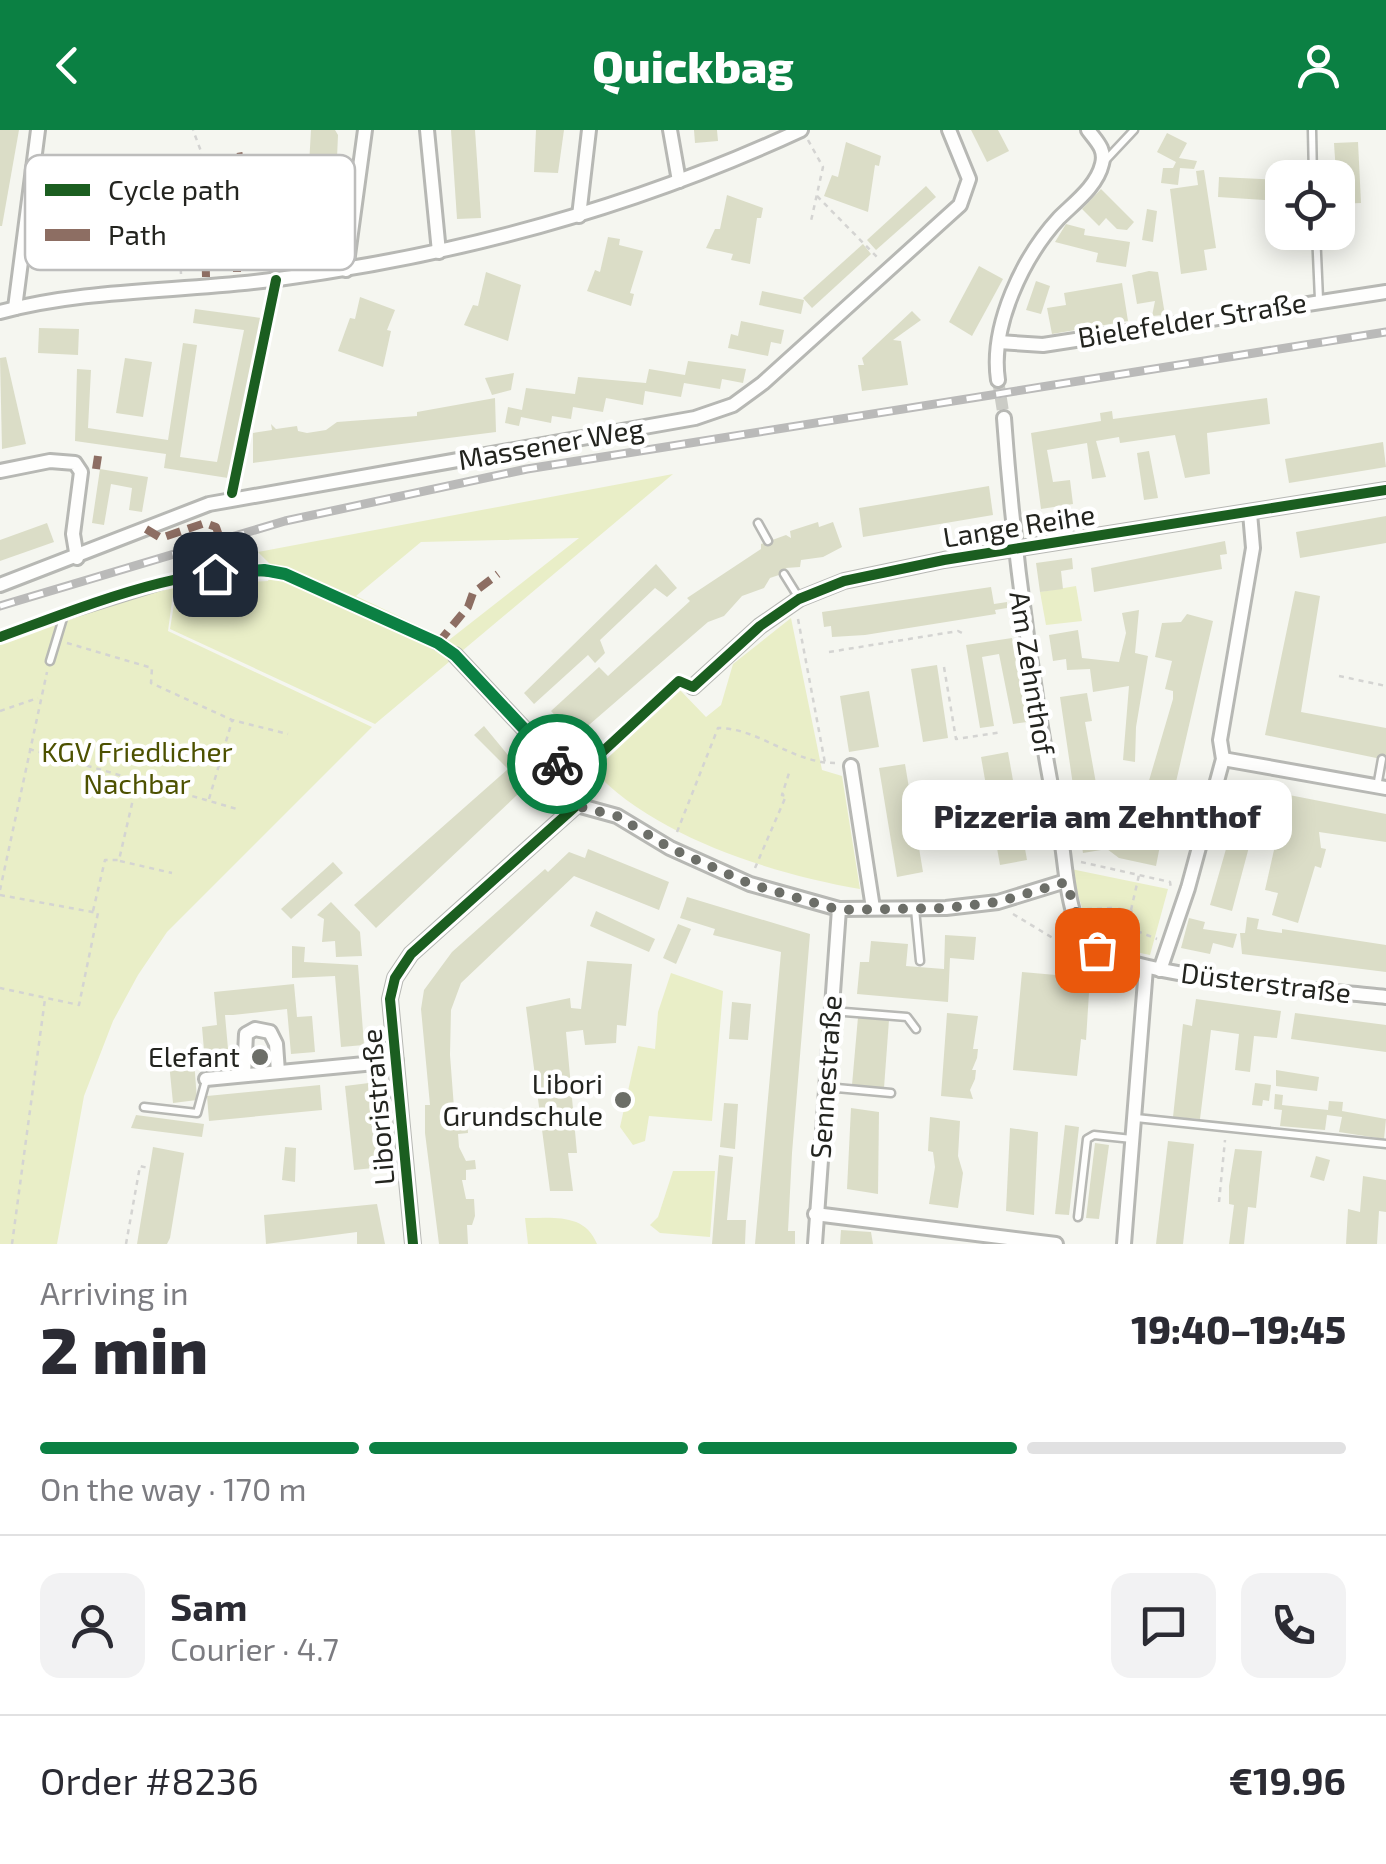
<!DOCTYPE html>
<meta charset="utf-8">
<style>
body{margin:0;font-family:"Exo 2",sans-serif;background:#f2f2f3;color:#2b2b33;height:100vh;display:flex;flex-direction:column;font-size:38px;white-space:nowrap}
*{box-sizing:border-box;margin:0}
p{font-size:32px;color:#7c7c81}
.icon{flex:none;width:55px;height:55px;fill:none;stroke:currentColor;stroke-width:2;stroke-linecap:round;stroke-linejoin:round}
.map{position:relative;height:1114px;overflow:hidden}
.sheet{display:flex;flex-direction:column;background:#fff;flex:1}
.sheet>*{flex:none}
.fabs{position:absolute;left:1265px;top:30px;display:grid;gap:20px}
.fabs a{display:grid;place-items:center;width:90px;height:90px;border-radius:20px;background:#fff;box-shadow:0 5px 25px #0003;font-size:50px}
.pin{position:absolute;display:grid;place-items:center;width:85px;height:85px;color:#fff;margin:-42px;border-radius:20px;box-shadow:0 5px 15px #0006}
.courier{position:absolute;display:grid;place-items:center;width:100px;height:100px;margin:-50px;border:8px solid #0b8043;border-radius:50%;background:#fff;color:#222;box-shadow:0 2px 12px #0007}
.bubble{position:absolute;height:70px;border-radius:20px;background:#fff;box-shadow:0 5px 25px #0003;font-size:32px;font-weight:800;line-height:70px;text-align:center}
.overview em{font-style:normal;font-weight:800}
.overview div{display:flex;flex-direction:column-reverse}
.overview{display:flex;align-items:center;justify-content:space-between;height:170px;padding:0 40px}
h1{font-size:65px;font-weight:800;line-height:75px}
.bar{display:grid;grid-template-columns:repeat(4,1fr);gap:15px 10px;align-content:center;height:120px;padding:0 40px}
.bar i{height:12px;border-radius:8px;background:#e1e1e2}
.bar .selected{background:#0b8043}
.bar p{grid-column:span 4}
.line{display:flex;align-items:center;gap:25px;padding:0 40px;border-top:2px solid #e1e1e2}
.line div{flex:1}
.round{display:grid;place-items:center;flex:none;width:105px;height:105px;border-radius:20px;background:#f2f2f3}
header{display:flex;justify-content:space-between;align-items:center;height:130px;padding:0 40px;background:#0b8043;color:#fff;font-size:45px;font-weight:800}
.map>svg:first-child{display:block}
.green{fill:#e9eec7;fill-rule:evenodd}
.building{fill:#dbddc7}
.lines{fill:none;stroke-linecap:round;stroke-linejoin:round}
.street-tunnel{stroke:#cbccc6;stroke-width:12;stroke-dasharray:12 6;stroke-linecap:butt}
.lane-casing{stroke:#b7b8b4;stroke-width:11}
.street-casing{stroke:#b7b8b4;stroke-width:18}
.path{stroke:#d4d4d2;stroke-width:2.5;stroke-dasharray:5 5;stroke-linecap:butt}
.lane{stroke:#fefefd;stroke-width:6}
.street{stroke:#fefefd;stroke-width:12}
.rail-casing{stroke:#babab9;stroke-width:9}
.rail{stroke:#fff;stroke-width:5;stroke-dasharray:15;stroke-linecap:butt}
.quiet{stroke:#8d6e63;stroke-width:8;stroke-dasharray:15 8;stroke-linecap:butt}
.cycleway-casing{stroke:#fff;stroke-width:16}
.cycleway{stroke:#1b5e20;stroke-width:10}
.done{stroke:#6c6e68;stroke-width:10;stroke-dasharray:0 18}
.route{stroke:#0b8043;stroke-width:12}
.poi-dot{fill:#6c6e68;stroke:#fff;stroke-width:4}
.labels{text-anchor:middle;stroke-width:9;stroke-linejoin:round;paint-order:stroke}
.street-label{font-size:28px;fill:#23241f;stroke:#fff}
.park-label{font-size:28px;fill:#4d5100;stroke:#fff}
.poi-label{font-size:28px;fill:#23241f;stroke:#fff;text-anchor:end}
.key{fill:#fff;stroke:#bdbdbc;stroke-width:2.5}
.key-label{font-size:28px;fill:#23241f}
</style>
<header><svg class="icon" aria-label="back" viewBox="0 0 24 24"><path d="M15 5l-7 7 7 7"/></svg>Quickbag<svg class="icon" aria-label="person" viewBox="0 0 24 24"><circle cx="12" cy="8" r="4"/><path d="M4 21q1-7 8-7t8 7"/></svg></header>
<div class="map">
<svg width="1386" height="1114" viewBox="0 0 1386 1114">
<rect width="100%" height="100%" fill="#f5f6f0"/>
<g class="green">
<path d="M 673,344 L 375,594 L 170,499 L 177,456 L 268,451 L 273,437 L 258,422 ZM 579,408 L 449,510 L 356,466 L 421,412 Z"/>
<polygon points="174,456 168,501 372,597 167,802 138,845 113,891 84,966 57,1114 0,1114 0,515 84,482"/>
<polygon points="1076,456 1082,491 1046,495 1040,462"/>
<path d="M 791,488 L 822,640 L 842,646 L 860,759 C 772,744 652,706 591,638 L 679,559 L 706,587 L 721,575 L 733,534 Z"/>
<path d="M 1071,739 L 1168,759 L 1150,825 C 1086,811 1088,799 1071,739 Z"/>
<polygon points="671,843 723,861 712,991 649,986 645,1011 633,1015 620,997 638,916 655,919 658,882"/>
<polygon points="673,1041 715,1041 710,1107 660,1103 650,1095 658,1087"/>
<path d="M 525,1088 C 553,1088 585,1083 597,1114 L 528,1114 Z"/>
</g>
<g class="building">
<polygon points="0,0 19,0 2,96 0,96"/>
<polygon points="311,0 335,0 338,5 337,28 333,36 327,37 322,119 298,118 303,35 309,35"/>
<polygon points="451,0 475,0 481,88 457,89"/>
<polygon points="536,0 564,0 558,43 534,42"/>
<polygon points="694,0 717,0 718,11 695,13"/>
<polygon points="971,0 998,0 1009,21 987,32"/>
<polygon points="1167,3 1187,13 1179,28 1197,31 1194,39 1180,38 1178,55 1161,53 1163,38 1173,38 1176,32 1157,22"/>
<polygon points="846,12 881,26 879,36 875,35 868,82 824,66 832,45 838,47"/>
<polygon points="1358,12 1361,73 1338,74 1334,13"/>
<polygon points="1204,40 1216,118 1204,120 1207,140 1181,144 1170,59 1198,55 1196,41"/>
<polygon points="1219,47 1282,50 1282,71 1218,67"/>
<polygon points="926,56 936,67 876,120 867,110"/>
<polygon points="1101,59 1134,92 1127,100 1117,99 1106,88 1099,96 1082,79"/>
<polygon points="727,65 763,78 761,88 757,88 750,134 731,130 733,124 706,118 715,99 720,99"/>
<polygon points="1147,79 1157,81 1153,112 1142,110"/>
<polygon points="1066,94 1085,99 1084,105 1130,112 1126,137 1096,132 1098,123 1055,112"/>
<polygon points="608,107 620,109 619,115 643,121 630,163 634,164 631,176 587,161 595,140 600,142"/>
<polygon points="863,114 871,124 812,178 803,168"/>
<polygon points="979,136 1003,149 972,206 949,192"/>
<polygon points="1149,141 1158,142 1165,185 1152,186 1155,171 1137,174 1132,145"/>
<polygon points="486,142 521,155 508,211 464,195 473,175 478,176"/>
<polygon points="1036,151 1050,156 1041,184 1026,180"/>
<polygon points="1122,153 1128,191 1052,204 1047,178 1066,175 1064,163"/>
<polygon points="762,161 804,170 801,184 759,175"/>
<polygon points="360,167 395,180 387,200 391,201 383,237 338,221 350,188 355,189"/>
<polygon points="195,179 261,188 228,348 164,338 166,324 75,311 77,239 91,240 88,298 168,310 183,213 197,215 180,327 217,332 244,200 193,193"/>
<polygon points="912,181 921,190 893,210 901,211 908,255 862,261 858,235 864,235 862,228"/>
<polygon points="741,191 784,200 781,214 771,212 768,226 728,218 731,204 738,206"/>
<polygon points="39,198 79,199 78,225 38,223"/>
<polygon points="6,227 26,314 2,319 0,228"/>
<polygon points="125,228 152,232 143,287 116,283"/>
<polygon points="688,231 746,239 743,253 722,249 720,259 684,253 681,267 645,261 643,275 606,268 603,282 573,277 571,289 552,286 551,293 521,287 519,296 505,293 508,277 522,280 526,258 575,264 578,247 646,253 649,239 685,245"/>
<polygon points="514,243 511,260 492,265 485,248"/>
<polygon points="495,268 496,302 253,333 253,303 272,300 271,294 276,299 297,296 298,301 307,303 326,300 337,292 417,286 417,282"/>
<polygon points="1267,268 1270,294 1207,303 1210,344 1185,348 1175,305 1120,313 1119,307 1096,311 1106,347 1092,349 1087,313 1047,320 1053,352 1070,350 1073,374 1041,379 1031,303 1101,291 1100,283 1112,281 1113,289"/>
<polygon points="1383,312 1386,337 1289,353 1285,329"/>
<polygon points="1149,321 1158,368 1144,370 1137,323"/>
<polygon points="100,339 148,347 142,382 129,380 132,358 111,354 104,395 92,393"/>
<polygon points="989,356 993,385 863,407 859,378"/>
<polygon points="1386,386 1386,413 1300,428 1296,402"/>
<polygon points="818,392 819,397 833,392 842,417 823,427 801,430 800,437 786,438 788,442 770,448 764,458 742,466 724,486 708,492 575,607 551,581 599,537 608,546 690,471 687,468 761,419 761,414 786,405 791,408 790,401"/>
<polygon points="47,393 54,412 0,431 0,410"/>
<polygon points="1225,411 1227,424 1220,425 1222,439 1094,462 1091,438"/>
<polygon points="1072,428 1073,439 1061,441 1063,459 1040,462 1036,433"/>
<polygon points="656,434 677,458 667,467 655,458 600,510 605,523 595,533 588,525 534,574 524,563"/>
<polygon points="991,457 994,474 1007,472 1007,478 995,480 996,484 865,505 832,507 831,496 824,497 822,482"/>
<polygon points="1295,461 1320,466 1301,582 1386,598 1386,630 1265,605"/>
<polygon points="1139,480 1135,523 1148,526 1136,597 1135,632 1123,630 1129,556 1093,562 1090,539 1067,540 1066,529 1053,531 1049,505 1078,500 1082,528 1119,532 1126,503 1122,483"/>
<polygon points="1187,484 1213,491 1170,678 1143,671 1173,569 1173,561 1165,559 1172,531 1155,527 1162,493 1181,492"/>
<polygon points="1012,508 1027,592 1013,594 999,524 982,527 994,596 980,598 966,515"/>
<polygon points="937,535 948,608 923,612 911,539"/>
<polygon points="869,561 879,617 849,622 840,566"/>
<polygon points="1087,563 1092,591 1085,592 1106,709 1122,715 1125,700 1147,705 1151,687 1165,690 1156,736 1119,728 1107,719 1083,723 1060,567"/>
<polygon points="484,596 522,642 533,650 376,798 354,775 508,639 474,605"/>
<polygon points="179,616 203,622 199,635 187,632 188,625 177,622"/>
<polygon points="1008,622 1027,730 1000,735 981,627"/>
<polygon points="905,634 923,742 897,747 879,638"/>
<polygon points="1244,656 1386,684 1386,712 1319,702 1321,718 1326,719 1321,738 1315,736 1298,793 1272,785 1278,763 1265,760 1278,702 1284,704 1287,691 1258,683 1232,781 1210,775"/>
<polygon points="588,719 669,752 659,780 574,746 461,853 451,880 450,925 455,991 467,990 468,1003 458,1004 459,1017 466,1031 475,1030 476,1039 466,1040 466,1050 462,1050 466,1069 474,1069 475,1086 472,1095 467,1095 468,1114 439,1114 425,1003 425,975 430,975 421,879 424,860 452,822 545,739 548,742 569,722 585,728"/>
<polygon points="333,732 343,743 291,789 281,779"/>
<polygon points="687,767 810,804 792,1023 788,1101 795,1101 795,1114 755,1114 781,822 713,805 715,799 680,788"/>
<polygon points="331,772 360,802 362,826 336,827 335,811 322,812 324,789 317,785"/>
<polygon points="596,781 655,809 649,822 590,796"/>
<polygon points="1247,787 1259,789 1257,799 1268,801 1282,803 1282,799 1386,815 1386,842 1242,824 1240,803 1245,803"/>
<polygon points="1189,788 1205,792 1203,799 1237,804 1233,818 1213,813 1210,824 1181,818"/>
<polygon points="678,794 691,799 676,834 663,828"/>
<polygon points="945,805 976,807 974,830 950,828 948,872 857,864 860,832 869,832 871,811 908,814 906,836 944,839"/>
<polygon points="292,816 305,817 304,832 358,835 364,915 341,917 335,846 292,848"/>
<polygon points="587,831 632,834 626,896 617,895 616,913 585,915 583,900 566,902 577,1023 568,1023 573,1061 550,1061 526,877 570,868 571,878 581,879"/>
<polygon points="1022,842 1079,847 1078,856 1089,863 1086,910 1081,909 1077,946 1013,940"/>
<polygon points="294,854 297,887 312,886 315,922 291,924 287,879 233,885 225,885 229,930 205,932 202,897 217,895 214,862"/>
<polygon points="1196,869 1281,881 1277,908 1254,906 1250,942 1235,940 1239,904 1211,900 1200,989 1173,987 1183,894 1192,896"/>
<polygon points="732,872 751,874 748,910 729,909"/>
<polygon points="947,883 978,886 973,919 978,919 977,928 972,940 976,940 975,949 970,960 973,969 941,966"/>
<polygon points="1295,883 1386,895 1386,922 1291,909"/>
<polygon points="858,887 889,890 884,958 852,955"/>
<polygon points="194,930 197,970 173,973 169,933"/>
<polygon points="1276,940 1319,947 1317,961 1276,956"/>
<polygon points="369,953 383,1037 354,1040 345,956"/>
<polygon points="1255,953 1271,955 1269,971 1263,970 1262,976 1252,975"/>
<polygon points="320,955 322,980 209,991 207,966"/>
<polygon points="1275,964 1283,965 1282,975 1328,980 1329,971 1343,972 1342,981 1386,989 1384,1009 1339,1002 1342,987 1327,985 1325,1000 1280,996 1282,980 1274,979"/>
<polygon points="724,973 738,974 735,1019 720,1017"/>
<polygon points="851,978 879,982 878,1064 847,1059"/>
<polygon points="136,985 204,994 202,1007 131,998"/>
<polygon points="930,987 960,991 958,1026 963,1043 958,1078 929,1074 935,1037 933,1022 928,1021"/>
<polygon points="1065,995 1079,997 1069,1085 1055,1084"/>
<polygon points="1010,998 1038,1002 1034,1085 1006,1081"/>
<polygon points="1168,1011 1194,1014 1183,1114 1156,1114"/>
<polygon points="1095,1013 1109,1015 1099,1089 1086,1088"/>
<polygon points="153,1017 184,1023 170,1108 167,1114 137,1114"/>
<polygon points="285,1017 296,1018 295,1052 282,1050"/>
<polygon points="1235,1019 1262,1021 1256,1078 1248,1077 1244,1114 1229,1114 1234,1075 1229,1074 1229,1056"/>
<polygon points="719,1025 733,1027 727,1090 746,1090 745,1114 712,1114"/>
<polygon points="1316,1026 1330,1030 1324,1051 1310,1047"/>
<polygon points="1363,1046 1386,1050 1386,1082 1379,1081 1377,1114 1346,1114 1348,1079 1360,1082"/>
<polygon points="377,1074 385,1114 357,1114 357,1102 266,1114 264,1085"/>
<polygon points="841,1100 871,1102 873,1114 840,1114"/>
</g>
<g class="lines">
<polyline class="street-tunnel" points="998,250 1004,288"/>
<g class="lane-casing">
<g id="lane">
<polyline points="1312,0 1313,48"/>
<polyline points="1103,33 1134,0"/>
<polyline points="1316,102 1319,169"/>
<polyline points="758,393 768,411"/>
<polyline points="784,444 799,468"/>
<polyline points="21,499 178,450 263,440 285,444 385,488 455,525"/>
<polyline points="50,531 64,485"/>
<polyline points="1377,657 1382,629"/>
<polyline points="915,779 920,831"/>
<polyline points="832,881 907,887 916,899"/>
<polyline points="826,957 891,963"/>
<polyline points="144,977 197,983 206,950"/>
<polyline points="1136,988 1386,1014"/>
<polyline points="1078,1087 1087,1009 1094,1005 1132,1009"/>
</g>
</g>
<g class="street-casing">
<g id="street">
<polyline points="427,0 439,122"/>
<polyline points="670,0 679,51"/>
<polyline points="579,86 589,0"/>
<polyline points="346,140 365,0"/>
<polyline points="15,178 38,0"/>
<path d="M 0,182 C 89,158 187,162 278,149 C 460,125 635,77 801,0"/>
<polyline points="999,212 1043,215 1386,162"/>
<path d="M 998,250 C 990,196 1023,127 1059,88 C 1074,73 1097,56 1102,34 C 1106,19 1096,11 1088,0"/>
<path d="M 1004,288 C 1014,428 1033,565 1060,703 C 1067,736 1065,795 1095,817 C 1138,849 1324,860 1386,867"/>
<polyline points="0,341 50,331 75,333 81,342 73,404 77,428"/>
<polyline points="0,455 209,374 695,288 733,275 763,253 960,75 969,49 949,0"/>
<polyline points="455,525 572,650 577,675"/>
<polyline points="693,557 760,496 799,469 844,451 944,430 1386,360"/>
<polyline points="1223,629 1386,658"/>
<polyline points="851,636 873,778"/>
<polyline points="577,675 617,686 670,718 750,754 839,779 946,778 998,772 1066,751"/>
<polyline points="1160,840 1188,758 1223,629 1220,610 1253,418 1250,383"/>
<polyline points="244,945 246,904 255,899 270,902 276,914 278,942"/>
<polyline points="206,949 396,931"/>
<polyline points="815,1084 1056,1114"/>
<polyline points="413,1114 390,869 395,848 411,824 577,675"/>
<polyline points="815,1114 839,779"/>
<polyline points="1124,1114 1146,838"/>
</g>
</g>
<g class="path">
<polyline points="808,10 823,37 811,91"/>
<polyline points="47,59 160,64 163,68 186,70"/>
<circle cx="191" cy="71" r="5.5"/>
<polyline points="817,66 879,129"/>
<polyline points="188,67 202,24 193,0"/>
<polyline points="167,69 186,95"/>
<polyline points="181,144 180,123 191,77"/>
<polyline points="798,489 825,633"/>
<polyline points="67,513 152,538 151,553 232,590 288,604"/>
<polyline points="829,522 958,501 966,505"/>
<polyline points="944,537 956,609 1002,602"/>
<polyline points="1339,546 1386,556"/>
<polyline points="0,581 38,568"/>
<polyline points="29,619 237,679"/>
<polyline points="209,669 232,591"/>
<path d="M 677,702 L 718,598 C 759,598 792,633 835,633"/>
<polyline points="120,731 172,743"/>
<polyline points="1081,732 1170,752 1171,758"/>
<polyline points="755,738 786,666 782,665 789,643"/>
<polyline points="0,760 47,542"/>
<polyline points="0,765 98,783 79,875 0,858"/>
<polyline points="1087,779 1114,778"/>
<polyline points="1131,780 1139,745"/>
<polyline points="93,781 105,730 119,730 137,652"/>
<polyline points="1013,784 1076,822"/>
<polyline points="1132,799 1112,795 1116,778 1135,782 1132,799 1157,809"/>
<polyline points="1219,1072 1225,1010"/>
<polyline points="12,1114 45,869"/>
<polyline points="126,1114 140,1036 148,1038"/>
</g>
<use href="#lane" class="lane"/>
<use href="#street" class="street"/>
<g class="rail-casing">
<polyline id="rail" points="0,476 285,391 527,339 1386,202"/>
</g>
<use href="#rail" class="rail"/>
<g class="quiet">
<polyline points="205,137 237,136 237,144"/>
<polyline points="206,147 205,106 220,61 219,30 243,26"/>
<polyline points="96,339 98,326"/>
<polyline points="146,399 161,408 205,393 216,397 227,429 246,431"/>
<polyline points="438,513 468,477 473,463 498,444"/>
</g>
<g class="cycleway-casing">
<g id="cycleway">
<polyline points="232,363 276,150"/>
<path d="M 0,507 C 81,478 199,427 285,444 L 438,513 L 455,525 L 572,650 L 577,675 L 411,824 L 395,848 L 390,869 L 413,1114"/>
<polyline points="572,650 679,551 693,557 760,496 799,469 844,451 944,430 1386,360"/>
</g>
</g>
<use href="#cycleway" class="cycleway"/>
</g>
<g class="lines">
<polyline class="done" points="557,634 572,650 577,676 617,686 670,718 750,754 839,780 946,778 998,772 1066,752 1085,808 1097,820"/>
<polyline class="route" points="215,444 264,440 285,444 438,513 455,525 557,634"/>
</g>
<g class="poi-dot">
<circle cx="260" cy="927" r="10"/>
<circle cx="623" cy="970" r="10"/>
</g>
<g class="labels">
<g class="street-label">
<text transform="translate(1192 190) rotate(-9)" y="10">Bielefelder Straße</text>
<text transform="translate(551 314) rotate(-10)" y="10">Massener Weg</text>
<text transform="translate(1019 396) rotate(-9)" y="10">Lange Reihe</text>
<text transform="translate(1032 543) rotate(81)" y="10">Am Zehnthof</text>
<text transform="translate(1266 853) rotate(7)" y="10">Düsterstraße</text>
<text transform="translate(826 947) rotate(-86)" y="10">Sennestraße</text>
<text transform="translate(378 977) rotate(-95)" y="10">Liboristraße</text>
</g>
<g class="park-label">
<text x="137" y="632">KGV Friedlicher<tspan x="137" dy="32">Nachbar</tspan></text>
</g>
<g class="poi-label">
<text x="240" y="937">Elefant</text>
<text x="603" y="964">Libori<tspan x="603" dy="32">Grundschule</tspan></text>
</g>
</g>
<rect x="25" y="25" width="330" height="115" rx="15" class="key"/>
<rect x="45" y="54" width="45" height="12" fill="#1b5e20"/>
<rect x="45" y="99" width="45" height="12" fill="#8d6e63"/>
<g class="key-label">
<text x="108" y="70">Cycle path</text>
<text x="108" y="115">Path</text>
</g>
</svg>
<div class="fabs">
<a><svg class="icon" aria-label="locate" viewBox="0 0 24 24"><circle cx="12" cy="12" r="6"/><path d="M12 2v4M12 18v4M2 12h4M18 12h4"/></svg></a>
</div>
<div class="pin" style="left:1097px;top:820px;background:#ea580c"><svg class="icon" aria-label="bag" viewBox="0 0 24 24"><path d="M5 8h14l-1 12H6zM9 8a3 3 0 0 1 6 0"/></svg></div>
<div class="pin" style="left:215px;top:444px;background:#1f2937"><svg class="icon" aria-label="home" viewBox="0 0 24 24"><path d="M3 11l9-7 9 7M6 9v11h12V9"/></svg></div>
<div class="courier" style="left:557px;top:634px"><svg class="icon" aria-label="bike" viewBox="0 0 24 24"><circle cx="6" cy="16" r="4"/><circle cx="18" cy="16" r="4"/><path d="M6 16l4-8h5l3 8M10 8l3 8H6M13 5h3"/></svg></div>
<div class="bubble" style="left:902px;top:650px;width:390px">Pizzeria am Zehnthof</div>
</div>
<section class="sheet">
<div class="overview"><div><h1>2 min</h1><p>Arriving in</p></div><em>19:40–19:45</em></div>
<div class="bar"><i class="selected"></i><i class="selected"></i><i class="selected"></i><i></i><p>On the way · 170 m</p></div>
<div class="line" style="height:180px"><a class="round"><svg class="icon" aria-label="person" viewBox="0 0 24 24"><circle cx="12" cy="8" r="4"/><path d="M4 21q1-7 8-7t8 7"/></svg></a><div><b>Sam</b><p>Courier · 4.7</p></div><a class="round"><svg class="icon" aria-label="chat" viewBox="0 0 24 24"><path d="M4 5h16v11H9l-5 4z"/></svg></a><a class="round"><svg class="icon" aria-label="phone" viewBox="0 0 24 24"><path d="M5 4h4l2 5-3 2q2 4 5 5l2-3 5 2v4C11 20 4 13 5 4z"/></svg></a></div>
<div class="line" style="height:130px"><div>Order #8236</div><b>€19.96</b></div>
</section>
